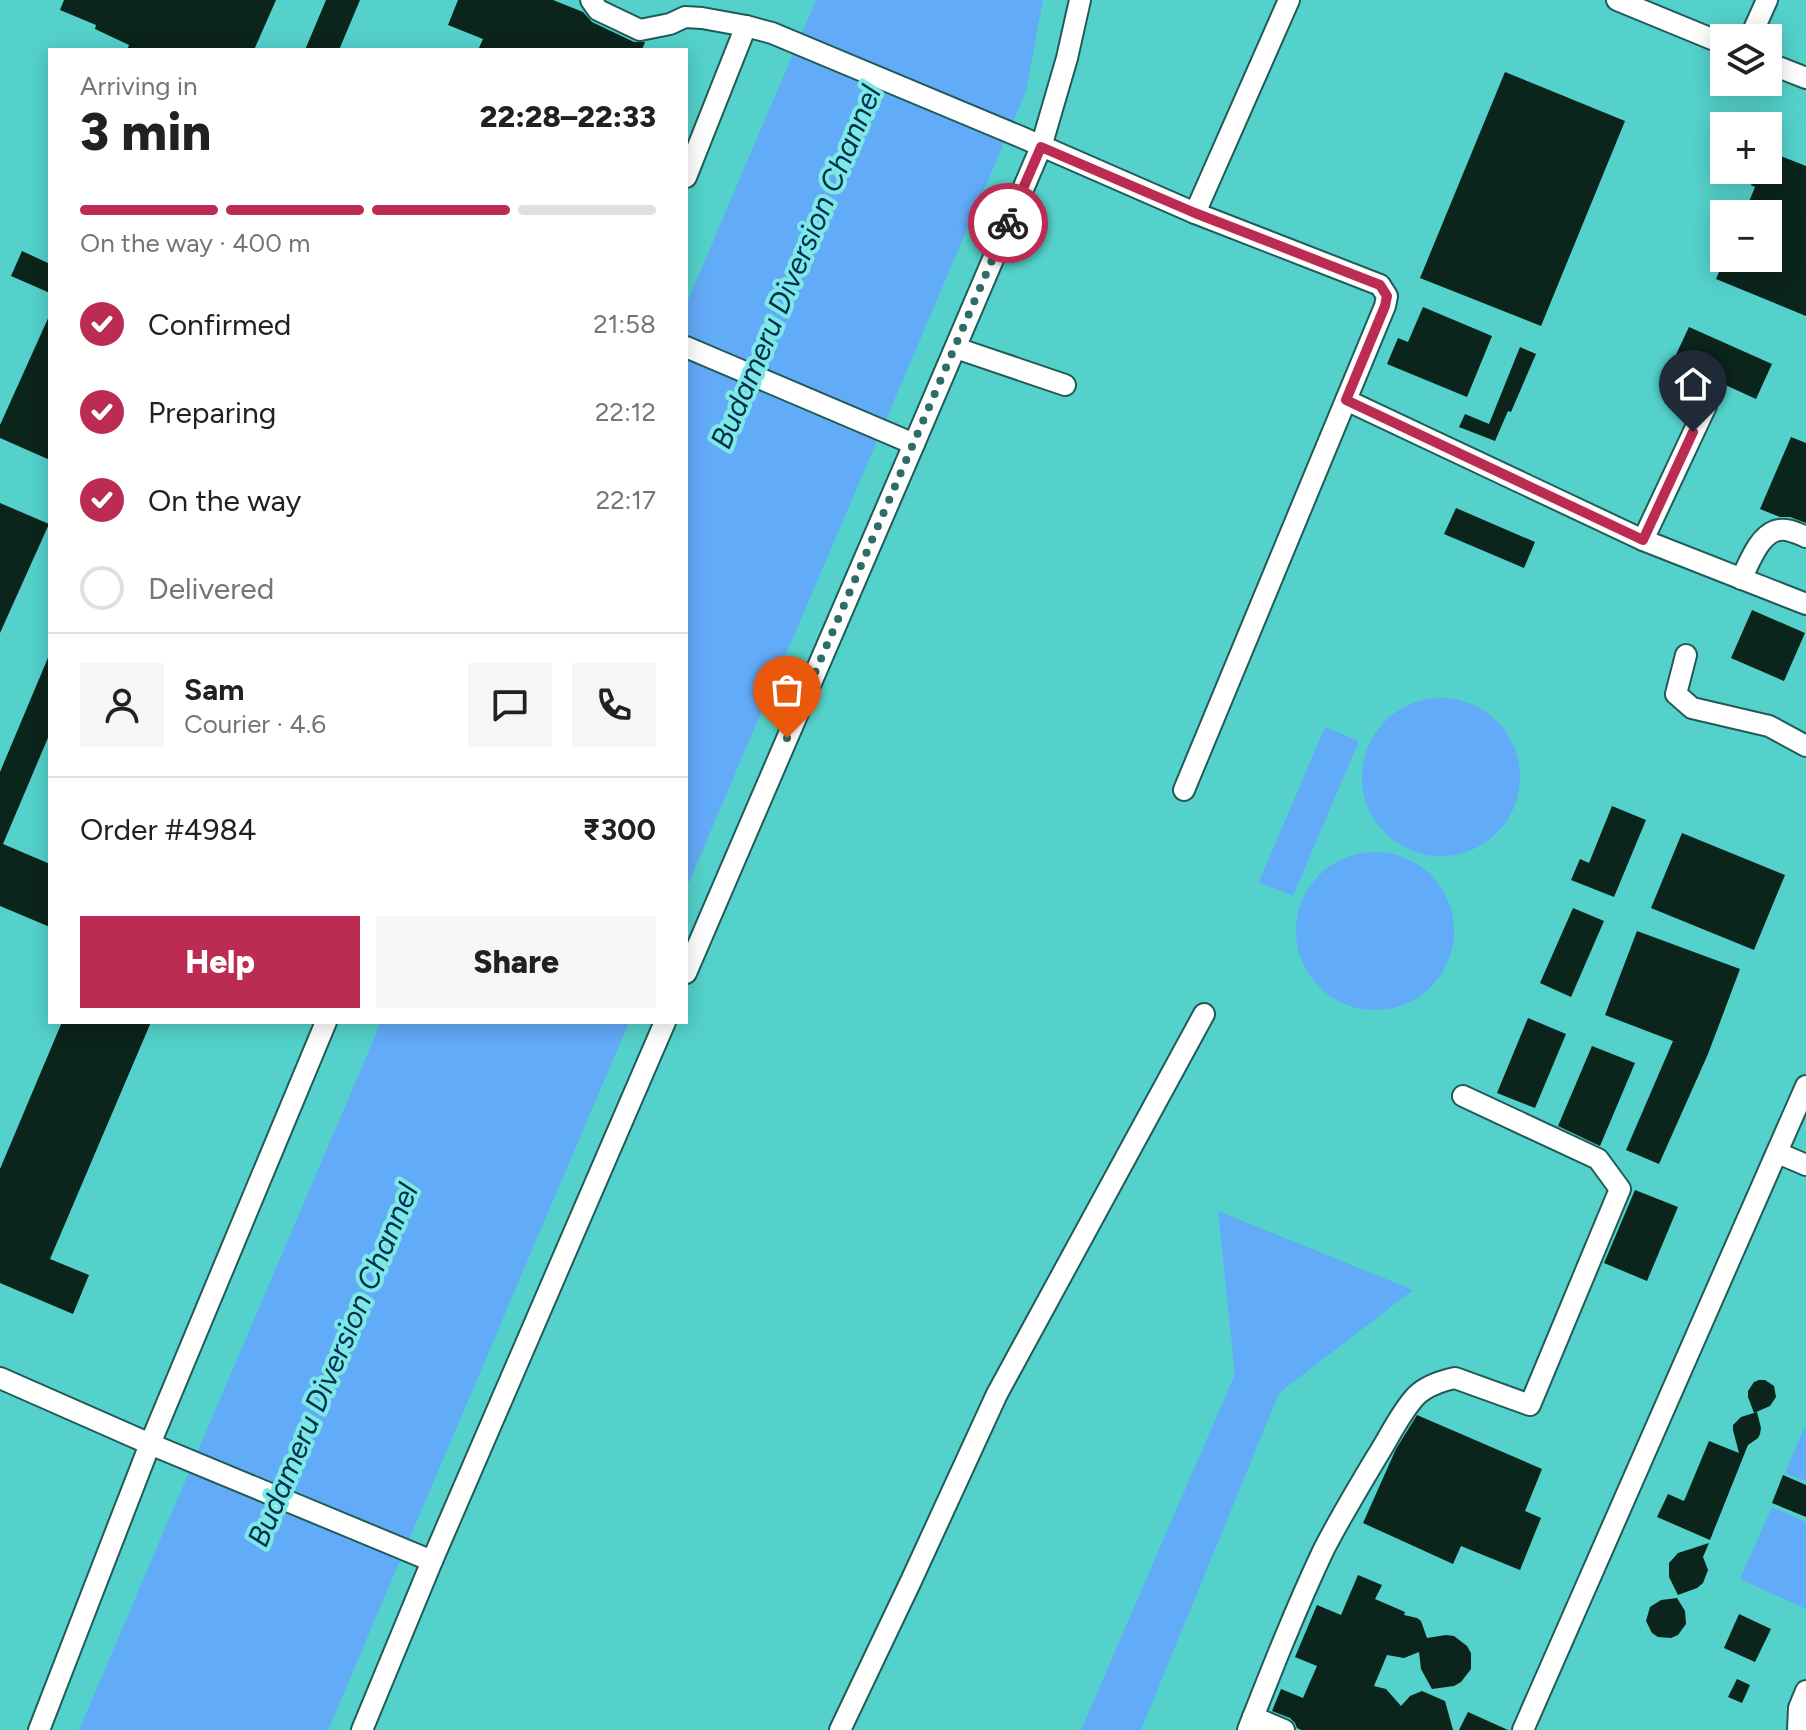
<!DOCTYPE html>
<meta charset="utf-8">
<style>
body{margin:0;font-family:Figtree,sans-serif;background:#f6f6f6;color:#202124;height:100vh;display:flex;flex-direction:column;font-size:30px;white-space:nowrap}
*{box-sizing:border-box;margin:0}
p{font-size:26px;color:#757577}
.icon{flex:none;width:44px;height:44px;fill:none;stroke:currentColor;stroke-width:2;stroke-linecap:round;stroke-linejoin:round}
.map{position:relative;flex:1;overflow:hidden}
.panel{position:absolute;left:48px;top:48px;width:640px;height:976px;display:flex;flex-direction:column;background:#fff;border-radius:0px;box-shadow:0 4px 20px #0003}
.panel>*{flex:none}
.buttons{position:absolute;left:1710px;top:24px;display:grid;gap:16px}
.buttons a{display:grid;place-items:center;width:72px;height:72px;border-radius:0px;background:#fff;box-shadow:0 4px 20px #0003;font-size:40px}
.pin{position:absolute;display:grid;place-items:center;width:68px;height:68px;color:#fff;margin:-82px -34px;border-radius:50% 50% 50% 0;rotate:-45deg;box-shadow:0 0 8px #0007}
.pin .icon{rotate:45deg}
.courier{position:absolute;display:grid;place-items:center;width:80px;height:80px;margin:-40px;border:6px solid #bc2c52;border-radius:50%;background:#fff;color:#222;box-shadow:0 2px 10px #0007}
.summary em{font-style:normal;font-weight:800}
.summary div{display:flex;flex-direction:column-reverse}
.summary{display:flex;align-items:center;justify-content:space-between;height:136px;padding:0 32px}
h1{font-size:52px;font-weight:800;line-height:60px}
.bar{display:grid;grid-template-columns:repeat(4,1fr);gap:12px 8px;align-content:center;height:96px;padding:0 32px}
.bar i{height:10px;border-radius:6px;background:#e0e0e0}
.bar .active{background:#bc2c52}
.bar p{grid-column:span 4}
.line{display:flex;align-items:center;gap:20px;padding:0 32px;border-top:2px solid #e0e0e0}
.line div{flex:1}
.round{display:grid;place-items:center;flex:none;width:84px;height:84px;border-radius:0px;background:#f6f6f6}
ol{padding:0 32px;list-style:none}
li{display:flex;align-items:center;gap:24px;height:88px}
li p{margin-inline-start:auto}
li .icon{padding:8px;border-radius:50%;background:#bc2c52;color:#fff;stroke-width:4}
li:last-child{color:#757577}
li i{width:44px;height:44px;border:4px solid #e0e0e0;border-radius:50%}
.action{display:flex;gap:16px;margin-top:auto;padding:16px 32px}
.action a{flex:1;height:92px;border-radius:0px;background:#bc2c52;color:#fff;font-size:32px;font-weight:800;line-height:92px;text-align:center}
.action a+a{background:#f6f6f6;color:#202124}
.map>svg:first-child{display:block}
.built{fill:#54d1cb;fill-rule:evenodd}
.water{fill:#62abf8}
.building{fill:#0b241c}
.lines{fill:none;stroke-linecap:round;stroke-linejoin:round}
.minor-casing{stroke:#205b58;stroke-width:24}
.minor{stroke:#fff;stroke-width:20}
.done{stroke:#2e6c68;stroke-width:8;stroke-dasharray:0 14.4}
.route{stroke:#bc2c52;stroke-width:10}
.labels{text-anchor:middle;stroke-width:8;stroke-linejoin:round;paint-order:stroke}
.water-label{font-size:30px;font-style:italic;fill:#052d52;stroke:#7ce9e4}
</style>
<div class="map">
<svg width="1806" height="1730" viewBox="0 0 1806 1730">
<rect width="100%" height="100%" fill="#6edcd6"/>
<path class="built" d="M 0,0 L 1806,0 L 1806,1730 L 0,1730 ZM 1724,38 L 1768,38 L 1768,82 L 1724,82 ZM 50,50 L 686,50 L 686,1022 L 50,1022 ZM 1724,126 L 1768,126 L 1768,170 L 1724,170 ZM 1724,214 L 1768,214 L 1768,258 L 1724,258 Z"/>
<g class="water">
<polygon points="816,0 1043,0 1026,91 686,889 686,305"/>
<circle cx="1441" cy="777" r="79"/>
<polygon points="1325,727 1359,741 1293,896 1259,882"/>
<circle cx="1375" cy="931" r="79"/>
<polygon points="381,1022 629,1022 328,1730 79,1730"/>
<polygon points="1218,1211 1413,1290 1279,1393 1141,1730 1081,1730 1235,1374"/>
<polygon points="1804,1428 1806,1428 1806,1481 1785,1473"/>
<polygon points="1772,1507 1806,1522 1806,1609 1740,1579"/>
</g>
<g class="building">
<polygon points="64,0 276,0 254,50 127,50 129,45 95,29 96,25 60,10"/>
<polygon points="326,0 360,0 339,50 305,50"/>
<polygon points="458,0 553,0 583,12 592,22 634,42 645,42 642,50 478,50 483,39 448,25"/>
<polygon points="1505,72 1625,121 1541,326 1420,278"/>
<polygon points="1768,151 1806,166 1806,316 1716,279 1725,258 1768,258 1768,214 1744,214 1755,187 1751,185 1757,170 1768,170"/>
<polygon points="22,251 50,264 50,293 11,276"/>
<polygon points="1423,307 1492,336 1467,397 1387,364 1398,338 1408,342"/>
<polygon points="50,314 50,460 0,438 0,425"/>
<polygon points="1689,327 1772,364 1756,399 1673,361"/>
<polygon points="1520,347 1536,354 1511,412 1508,411 1495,441 1459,427 1465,414 1489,424"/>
<polygon points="1791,437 1806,443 1806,523 1790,517 1780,517 1760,509"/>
<polygon points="0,503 49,524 0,633"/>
<polygon points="1456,508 1535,542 1524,568 1444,534"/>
<polygon points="1752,610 1805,633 1784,681 1731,658"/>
<polygon points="50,653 50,733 3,844 50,864 50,927 0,906 0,772"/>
<polygon points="1612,806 1646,820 1614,897 1571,880 1580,859 1589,863"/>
<polygon points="1682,833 1785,875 1754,950 1651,908"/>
<polygon points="1573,908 1604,921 1571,997 1540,983"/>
<polygon points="1637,931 1740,969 1708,1054 1659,1164 1626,1150 1673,1041 1605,1015"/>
<polygon points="1528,1018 1566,1034 1535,1108 1497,1093"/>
<polygon points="62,1022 151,1022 50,1259 89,1275 73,1314 0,1283 0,1169"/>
<polygon points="1592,1046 1635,1063 1600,1146 1558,1126"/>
<polygon points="1635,1190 1678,1207 1647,1281 1604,1263"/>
<polygon points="1759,1380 1765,1380 1774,1386 1776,1397 1770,1406 1754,1413 1748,1397 1748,1391 1754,1382"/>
<polygon points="1757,1412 1761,1428 1760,1434 1758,1438 1748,1445 1710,1540 1657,1517 1668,1494 1684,1501 1709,1441 1739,1453 1733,1430 1733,1425 1741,1417"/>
<polygon points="1417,1415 1542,1469 1525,1511 1541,1518 1520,1570 1461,1546 1453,1564 1363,1523 1396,1449"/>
<polygon points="1783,1475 1806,1485 1806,1517 1772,1503"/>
<polygon points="1709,1543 1703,1557 1708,1570 1703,1583 1697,1588 1678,1595 1669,1577 1669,1563 1678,1553"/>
<polygon points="1358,1575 1382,1585 1375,1599 1405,1612 1404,1615 1417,1618 1421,1621 1427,1638 1446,1635 1454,1636 1467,1646 1471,1653 1471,1669 1461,1682 1454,1686 1432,1689 1421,1669 1419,1652 1404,1658 1387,1655 1374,1686 1386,1689 1401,1706 1410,1696 1422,1691 1445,1701 1453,1730 1301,1730 1297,1728 1295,1723 1290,1718 1272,1711 1281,1689 1303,1698 1317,1666 1295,1657 1317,1605 1341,1615"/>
<polygon points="1677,1598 1685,1611 1686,1624 1678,1635 1671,1638 1658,1637 1652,1633 1646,1621 1650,1607 1661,1600"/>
<polygon points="1739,1614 1771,1629 1755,1662 1724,1648"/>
<polygon points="1737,1679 1750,1685 1742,1703 1728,1697"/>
<polygon points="1468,1712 1508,1730 1459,1730"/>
</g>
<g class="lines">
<g class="minor-casing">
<g id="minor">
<polyline points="591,0 598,10 640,30 670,24 685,17 702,18 746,26 772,33 1021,137 1195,213 1380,285 1387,296 1385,306 1184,790"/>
<polyline points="1617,0 1724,44"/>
<polyline points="1750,38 1767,0"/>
<polyline points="1768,63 1806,78"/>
<polyline points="686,177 746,26"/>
<polyline points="1195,213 1289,0"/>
<polyline points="686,347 914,444"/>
<polyline points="956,348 1065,385"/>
<polyline points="1346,400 1643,540 1806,604"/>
<polyline points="1643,540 1706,406"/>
<path d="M 1741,579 C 1749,564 1758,537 1775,531 C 1785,527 1797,533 1806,537"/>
<polyline points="1686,655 1676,694 1692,708 1769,726 1806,746"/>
<polyline points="686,973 914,444 1041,147 1067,58 1080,0"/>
<polyline points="1778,1153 1806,1165"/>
<polyline points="0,1378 150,1444 432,1561"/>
<polyline points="1253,1717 1284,1730"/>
<polyline points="39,1730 150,1444 326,1022"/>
<polyline points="362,1730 432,1561 665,1022"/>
<polyline points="840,1730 911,1581 997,1394 1204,1014"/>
<path d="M 1248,1730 C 1272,1669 1296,1608 1324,1549 C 1340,1518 1358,1488 1376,1458 C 1389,1438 1400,1413 1416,1396 C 1426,1386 1441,1381 1455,1378 L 1530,1405 L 1620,1189 L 1598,1159 L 1463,1096"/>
<polyline points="1523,1730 1806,1086"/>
<polyline points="1798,1730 1799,1708 1806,1691"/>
</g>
</g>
<use href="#minor" class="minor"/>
</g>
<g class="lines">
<polyline class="done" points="787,738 1008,223"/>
<polyline class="route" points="1008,223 1041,147 1195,213 1380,285 1387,296 1385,306 1346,400 1643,540 1693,432"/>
</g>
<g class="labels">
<g class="water-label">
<text transform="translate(796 267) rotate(-67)" y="10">Budameru Diversion Channel</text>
<text transform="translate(333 1365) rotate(-67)" y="10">Budameru Diversion Channel</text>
</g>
</g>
</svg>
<div class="buttons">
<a><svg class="icon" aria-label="layers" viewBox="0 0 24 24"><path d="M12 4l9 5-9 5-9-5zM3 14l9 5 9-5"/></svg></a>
<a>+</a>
<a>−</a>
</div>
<div class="pin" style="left:787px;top:738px;background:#ea580c"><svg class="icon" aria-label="bag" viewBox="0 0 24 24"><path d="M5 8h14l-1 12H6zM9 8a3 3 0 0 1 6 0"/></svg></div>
<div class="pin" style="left:1693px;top:432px;background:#1f2937"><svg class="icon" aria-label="home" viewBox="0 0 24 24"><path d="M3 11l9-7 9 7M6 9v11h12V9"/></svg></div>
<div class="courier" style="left:1008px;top:223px"><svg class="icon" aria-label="bike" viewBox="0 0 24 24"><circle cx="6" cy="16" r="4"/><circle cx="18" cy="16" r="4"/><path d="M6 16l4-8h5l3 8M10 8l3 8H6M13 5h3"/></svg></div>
<section class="panel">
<div class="summary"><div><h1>3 min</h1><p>Arriving in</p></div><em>22:28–22:33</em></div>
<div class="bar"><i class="active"></i><i class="active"></i><i class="active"></i><i></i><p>On the way · 400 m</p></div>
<ol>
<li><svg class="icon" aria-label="check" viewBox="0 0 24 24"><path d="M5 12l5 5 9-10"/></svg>Confirmed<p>21:58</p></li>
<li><svg class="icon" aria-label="check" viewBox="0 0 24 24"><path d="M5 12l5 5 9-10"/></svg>Preparing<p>22:12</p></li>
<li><svg class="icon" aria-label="check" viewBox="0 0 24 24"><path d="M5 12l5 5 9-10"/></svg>On the way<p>22:17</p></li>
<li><i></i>Delivered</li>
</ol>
<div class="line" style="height:144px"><a class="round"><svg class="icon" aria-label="person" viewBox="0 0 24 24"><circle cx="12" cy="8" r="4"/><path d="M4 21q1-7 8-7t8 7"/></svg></a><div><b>Sam</b><p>Courier · 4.6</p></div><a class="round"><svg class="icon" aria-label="chat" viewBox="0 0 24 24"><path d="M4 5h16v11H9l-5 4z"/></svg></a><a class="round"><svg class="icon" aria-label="phone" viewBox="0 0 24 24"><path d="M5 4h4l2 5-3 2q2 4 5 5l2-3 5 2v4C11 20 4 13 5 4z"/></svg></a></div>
<div class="line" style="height:104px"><div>Order #4984</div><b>₹300</b></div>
<div class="action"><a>Help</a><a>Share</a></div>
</section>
</div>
